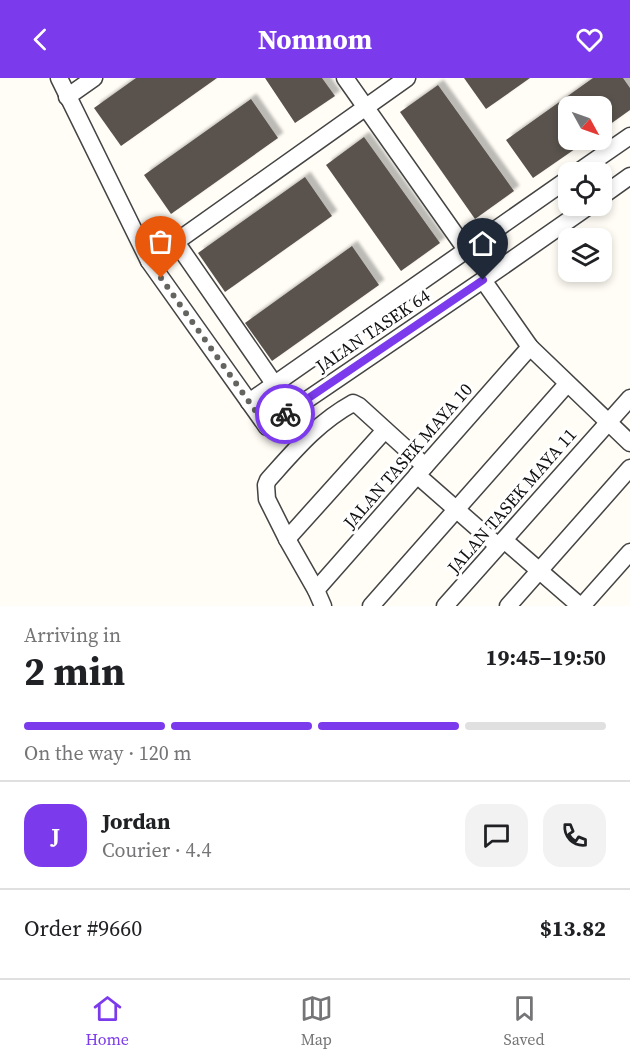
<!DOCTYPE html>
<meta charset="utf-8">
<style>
body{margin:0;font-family:"Source Serif 4",serif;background:#f2f2f2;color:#202124;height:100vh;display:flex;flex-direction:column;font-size:22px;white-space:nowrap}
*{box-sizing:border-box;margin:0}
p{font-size:20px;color:#757577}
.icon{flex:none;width:33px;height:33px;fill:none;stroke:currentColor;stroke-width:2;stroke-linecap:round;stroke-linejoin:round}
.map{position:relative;height:528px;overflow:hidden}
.sheet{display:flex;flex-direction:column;background:#fff;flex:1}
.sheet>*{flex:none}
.needle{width:39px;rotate:130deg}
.controls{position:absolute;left:558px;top:18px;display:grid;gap:12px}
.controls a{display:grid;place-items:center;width:54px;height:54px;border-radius:12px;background:#fff;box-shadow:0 3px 9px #0003;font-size:30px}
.pin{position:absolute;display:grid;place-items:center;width:51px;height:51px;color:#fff;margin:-62px -26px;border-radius:50% 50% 50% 0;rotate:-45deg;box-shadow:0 0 6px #0007}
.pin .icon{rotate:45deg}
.courier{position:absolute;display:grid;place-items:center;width:60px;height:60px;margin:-30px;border:4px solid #7c3aed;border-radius:50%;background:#fff;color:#222;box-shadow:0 2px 8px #0007}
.overview em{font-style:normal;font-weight:700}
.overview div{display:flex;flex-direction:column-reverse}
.overview{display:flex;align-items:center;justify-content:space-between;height:102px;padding:0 24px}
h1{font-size:39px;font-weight:700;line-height:45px}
.bar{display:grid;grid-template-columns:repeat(4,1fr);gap:9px 6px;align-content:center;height:72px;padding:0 24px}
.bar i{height:8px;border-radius:4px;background:#e0e0e0}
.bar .on{background:#7c3aed}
.bar p{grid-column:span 4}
.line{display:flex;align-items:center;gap:15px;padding:0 24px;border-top:2px solid #e0e0e0}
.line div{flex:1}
.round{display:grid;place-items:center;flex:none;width:63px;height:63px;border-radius:18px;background:#f2f2f2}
header{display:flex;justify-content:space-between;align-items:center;height:78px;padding:0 24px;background:#7c3aed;color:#fff;font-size:27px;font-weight:700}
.menu{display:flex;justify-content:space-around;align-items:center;height:84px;border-top:2px solid #e0e0e0;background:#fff;font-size:16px;color:#757577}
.menu a{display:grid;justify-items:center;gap:3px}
.menu .on{color:#7c3aed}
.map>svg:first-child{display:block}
.building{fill:#5a524d;filter:url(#shadow)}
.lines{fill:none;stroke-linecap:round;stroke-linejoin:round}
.minor-casing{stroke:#444;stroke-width:19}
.minor{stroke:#fff;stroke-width:16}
.done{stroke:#646461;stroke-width:6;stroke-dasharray:0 10.8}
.route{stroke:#7c3aed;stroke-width:8}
.labels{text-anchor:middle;stroke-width:6;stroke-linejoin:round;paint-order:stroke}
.street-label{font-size:18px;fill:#111;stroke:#fff}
</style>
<header><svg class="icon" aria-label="back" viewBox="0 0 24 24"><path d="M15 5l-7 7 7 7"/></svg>Nomnom<svg class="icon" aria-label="heart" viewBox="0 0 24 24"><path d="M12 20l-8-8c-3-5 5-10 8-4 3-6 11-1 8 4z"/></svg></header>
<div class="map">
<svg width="630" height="528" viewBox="0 0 630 528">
<defs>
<filter id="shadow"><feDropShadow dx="5.5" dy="-5.5" stdDeviation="1.5" flood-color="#0004"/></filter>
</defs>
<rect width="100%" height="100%" fill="#fffdf5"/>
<g class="building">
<polygon points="136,0 217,0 121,68 94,30"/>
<polygon points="265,0 322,0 335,18 295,45"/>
<polygon points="464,0 530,0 486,31"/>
<polygon points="593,0 623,0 630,10 630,32 602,52 602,28 568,28 568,62 588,62 533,100 506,62"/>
<polygon points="438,7 514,113 475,141 400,34"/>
<polygon points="251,21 278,60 171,136 144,97"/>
<polygon points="364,59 440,165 401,193 326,87"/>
<polygon points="305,99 332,138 225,214 198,175"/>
<polygon points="352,168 379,207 272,283 245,245"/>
</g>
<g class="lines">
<g class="minor-casing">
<g id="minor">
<polyline points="59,0 149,183 267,349 483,202 589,128"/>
<polyline points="345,0 467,173"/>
<polyline points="67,19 94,0"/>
<polyline points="578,94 630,58"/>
<polyline points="602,118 630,98"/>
<polyline points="176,164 275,307"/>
<polyline points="149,183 407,0"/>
<polyline points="483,202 530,269 630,365"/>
<polyline points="249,324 568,101"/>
<polyline points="417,397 498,468"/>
<polyline points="287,461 385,352"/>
<polyline points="504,462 580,528"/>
<polyline points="316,512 530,269"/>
<path d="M 323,528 L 316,512 L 287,461 L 267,421 L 266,407 L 268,402 C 295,372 317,345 353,325 L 359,328 L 425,388"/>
<polyline points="371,528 567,306"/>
<polyline points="445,528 630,320"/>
<polyline points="508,528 630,390"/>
<polyline points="582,528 630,474"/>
</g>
</g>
<use href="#minor" class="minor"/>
</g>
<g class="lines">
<polyline class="done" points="161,200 267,349 285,336"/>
<polyline class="route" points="285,336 483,202"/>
</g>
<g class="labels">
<g class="street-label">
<text transform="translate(373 253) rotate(-34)" y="6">JALAN TASEK 64</text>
<text transform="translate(408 378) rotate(-49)" y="6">JALAN TASEK MAYA 10</text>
<text transform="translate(512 423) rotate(-49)" y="6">JALAN TASEK MAYA 11</text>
</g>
</g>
</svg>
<div class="controls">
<a><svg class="needle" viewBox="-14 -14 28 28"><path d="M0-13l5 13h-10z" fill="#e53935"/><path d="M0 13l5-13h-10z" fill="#757577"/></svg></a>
<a><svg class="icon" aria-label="locate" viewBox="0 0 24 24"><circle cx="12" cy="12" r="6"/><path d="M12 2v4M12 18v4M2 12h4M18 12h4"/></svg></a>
<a><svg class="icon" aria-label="layers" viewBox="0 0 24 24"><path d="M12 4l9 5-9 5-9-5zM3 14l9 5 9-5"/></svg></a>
</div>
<div class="pin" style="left:161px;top:200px;background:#ea580c"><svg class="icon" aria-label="bag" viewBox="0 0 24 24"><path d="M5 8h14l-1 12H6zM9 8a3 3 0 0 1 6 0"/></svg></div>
<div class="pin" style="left:483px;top:202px;background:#1f2937"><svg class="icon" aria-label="home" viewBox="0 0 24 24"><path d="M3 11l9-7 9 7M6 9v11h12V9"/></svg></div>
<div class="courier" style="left:285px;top:336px"><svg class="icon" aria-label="bike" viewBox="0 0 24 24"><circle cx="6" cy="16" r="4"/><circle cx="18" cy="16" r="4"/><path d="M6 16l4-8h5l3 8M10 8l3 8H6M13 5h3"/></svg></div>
</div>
<section class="sheet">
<div class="overview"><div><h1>2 min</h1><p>Arriving in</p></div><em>19:45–19:50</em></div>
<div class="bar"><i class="on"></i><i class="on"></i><i class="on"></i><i></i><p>On the way · 120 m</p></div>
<div class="line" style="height:108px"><b class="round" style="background:#7c3aed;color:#fff">J</b><div><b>Jordan</b><p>Courier · 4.4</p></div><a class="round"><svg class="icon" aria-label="chat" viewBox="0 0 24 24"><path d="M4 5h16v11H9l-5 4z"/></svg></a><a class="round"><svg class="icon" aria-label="phone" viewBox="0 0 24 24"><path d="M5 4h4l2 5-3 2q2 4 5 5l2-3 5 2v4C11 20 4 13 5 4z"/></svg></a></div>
<div class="line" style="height:78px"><div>Order #9660</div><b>$13.82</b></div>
</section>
<nav class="menu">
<a class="on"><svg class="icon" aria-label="home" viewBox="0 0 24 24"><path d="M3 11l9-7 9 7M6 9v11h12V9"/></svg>Home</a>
<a><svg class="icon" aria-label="map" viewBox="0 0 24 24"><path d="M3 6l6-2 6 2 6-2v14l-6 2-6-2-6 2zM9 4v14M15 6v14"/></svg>Map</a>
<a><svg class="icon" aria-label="saved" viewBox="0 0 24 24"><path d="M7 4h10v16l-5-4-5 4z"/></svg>Saved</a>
</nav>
